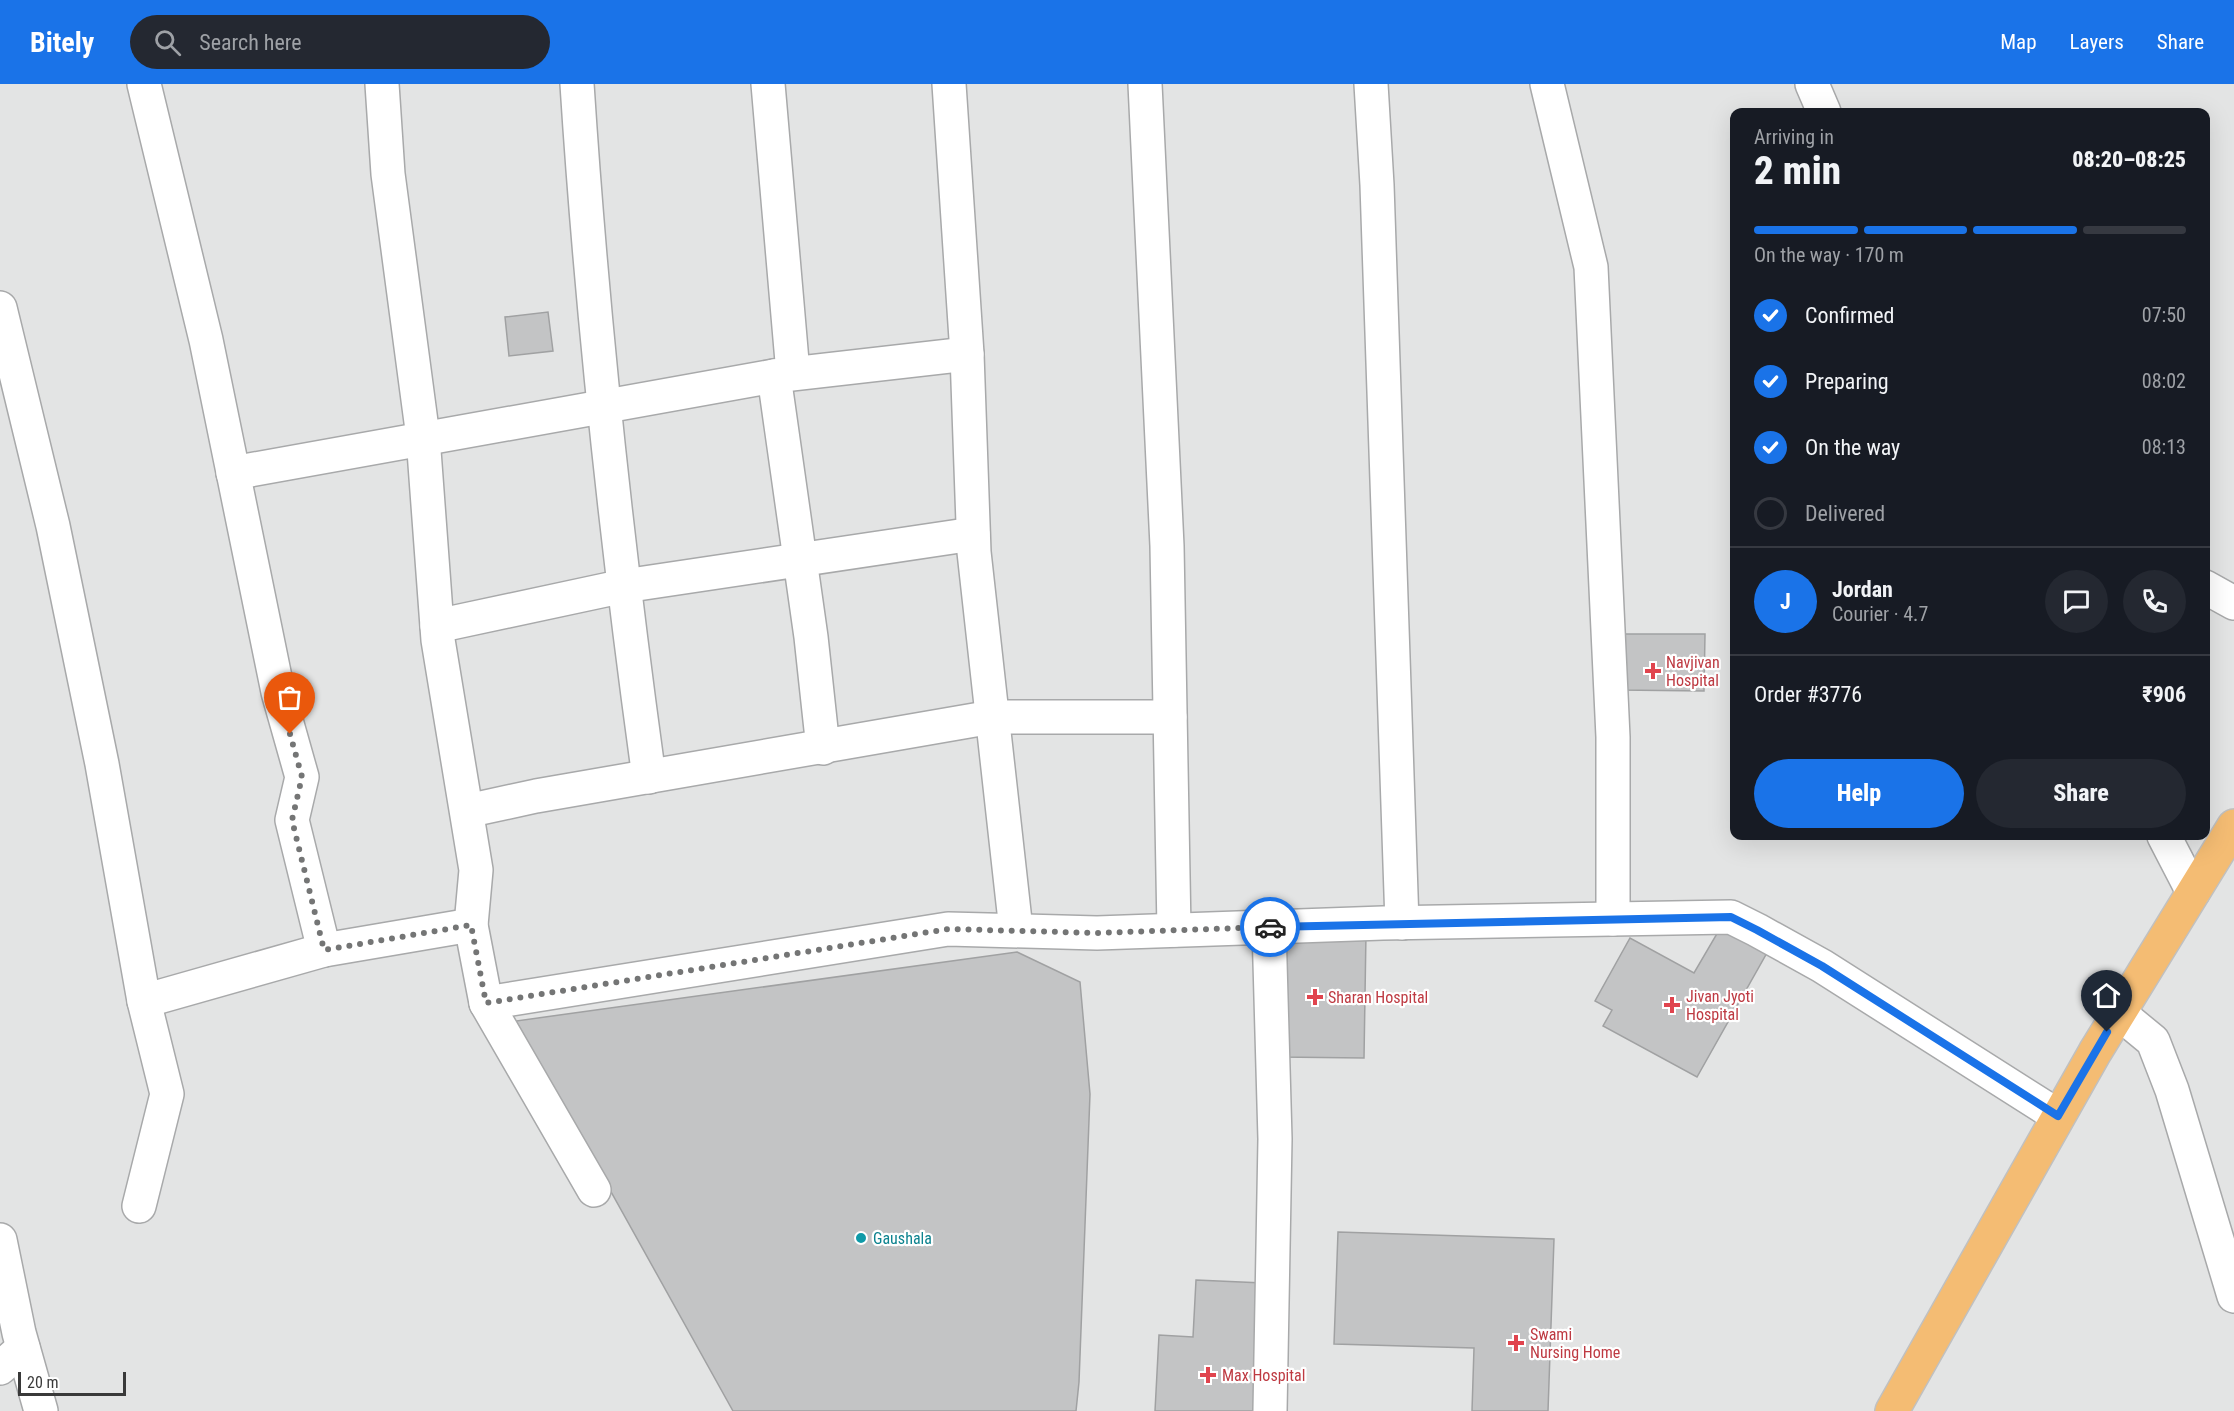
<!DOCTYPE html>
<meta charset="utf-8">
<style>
body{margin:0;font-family:"Roboto Condensed",sans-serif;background:#242831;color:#f1f3f6;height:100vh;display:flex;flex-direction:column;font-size:22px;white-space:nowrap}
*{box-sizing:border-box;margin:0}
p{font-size:20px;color:#9ea1a6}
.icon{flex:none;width:33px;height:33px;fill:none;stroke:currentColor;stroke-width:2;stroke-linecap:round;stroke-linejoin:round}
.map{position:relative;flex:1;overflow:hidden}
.panel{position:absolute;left:1730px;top:24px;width:480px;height:732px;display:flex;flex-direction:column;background:#171b24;border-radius:12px;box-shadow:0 6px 24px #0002}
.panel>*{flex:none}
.scale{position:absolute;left:18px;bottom:15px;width:108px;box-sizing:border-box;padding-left:6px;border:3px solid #393939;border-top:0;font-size:16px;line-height:21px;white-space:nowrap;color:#393939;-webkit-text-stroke:4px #fff;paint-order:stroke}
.pin{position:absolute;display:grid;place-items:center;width:51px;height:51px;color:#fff;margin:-62px -26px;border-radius:50% 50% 50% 0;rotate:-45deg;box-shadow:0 0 6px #0007}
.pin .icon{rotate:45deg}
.courier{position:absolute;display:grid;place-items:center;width:60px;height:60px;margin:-30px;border:4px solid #1a73e8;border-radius:50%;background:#fff;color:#222;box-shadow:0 2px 8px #0007}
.headline em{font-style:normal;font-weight:800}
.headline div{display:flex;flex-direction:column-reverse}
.headline{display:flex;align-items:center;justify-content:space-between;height:102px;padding:0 24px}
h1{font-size:39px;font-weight:800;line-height:45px}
.bar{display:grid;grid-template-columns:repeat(4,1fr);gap:9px 6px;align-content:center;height:72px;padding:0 24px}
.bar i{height:8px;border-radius:4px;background:#363941}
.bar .selected{background:#1a73e8}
.bar p{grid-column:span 4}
.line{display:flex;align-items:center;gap:15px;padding:0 24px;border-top:2px solid #363941}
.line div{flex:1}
.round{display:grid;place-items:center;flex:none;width:63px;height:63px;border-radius:32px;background:#242831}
ol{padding:0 24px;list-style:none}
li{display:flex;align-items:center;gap:18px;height:66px}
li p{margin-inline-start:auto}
li .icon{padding:6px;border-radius:50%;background:#1a73e8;color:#fff;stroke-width:4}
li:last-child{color:#9ea1a6}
li i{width:33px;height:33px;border:3px solid #363941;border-radius:50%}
.action{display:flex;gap:12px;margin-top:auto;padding:12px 24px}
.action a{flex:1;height:69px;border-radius:36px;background:#1a73e8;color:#fff;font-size:24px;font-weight:800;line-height:69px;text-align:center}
.action a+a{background:#242831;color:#f1f3f6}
header{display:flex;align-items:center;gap:36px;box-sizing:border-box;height:84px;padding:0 30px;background:#1a73e8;color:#fff}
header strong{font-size:28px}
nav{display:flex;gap:33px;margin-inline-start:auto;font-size:21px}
.search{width:420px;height:54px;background:#242831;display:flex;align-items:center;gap:15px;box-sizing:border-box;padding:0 21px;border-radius:33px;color:#9ea1a6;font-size:22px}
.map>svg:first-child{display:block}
.building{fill:#c3c4c5;stroke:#a0a1a2;stroke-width:1.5}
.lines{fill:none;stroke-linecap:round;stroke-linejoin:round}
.street-casing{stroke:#a8a9aa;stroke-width:36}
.primary-casing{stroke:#c0c0c0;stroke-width:36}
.street{stroke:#fff;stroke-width:33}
.primary{stroke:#f4bc73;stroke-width:33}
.done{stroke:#747575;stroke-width:6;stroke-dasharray:0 10.8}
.route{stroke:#1a73e8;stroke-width:8}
.health-dot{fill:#e0444e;stroke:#fff;stroke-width:2}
.culture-dot{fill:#0f9aa8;stroke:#fff;stroke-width:2}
.labels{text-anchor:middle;stroke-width:4.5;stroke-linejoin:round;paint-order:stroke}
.health-label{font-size:16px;fill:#be3a42;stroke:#fff;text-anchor:start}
.culture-label{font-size:16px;fill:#0d838f;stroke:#fff;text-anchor:start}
</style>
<header>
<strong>Bitely</strong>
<div class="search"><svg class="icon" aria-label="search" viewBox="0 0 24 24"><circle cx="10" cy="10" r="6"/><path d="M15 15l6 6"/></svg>Search here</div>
<nav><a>Map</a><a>Layers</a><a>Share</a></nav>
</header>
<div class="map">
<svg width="2234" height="1327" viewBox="0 0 2234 1327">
<rect width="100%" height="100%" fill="#e3e4e4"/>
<g class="building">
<polygon points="548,228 553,267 509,272 505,233"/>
<polygon points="1620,550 1705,550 1704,607 1619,606"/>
<polygon points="1722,841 1768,867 1697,993 1603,942 1612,926 1595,917 1630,854 1694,889"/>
<polygon points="1281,848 1366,849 1364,974 1279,973"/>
<polygon points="1017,868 1080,898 1090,1010 1079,1298 1076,1327 733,1327 516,937"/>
<polygon points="1338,1148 1554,1155 1548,1327 1472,1327 1474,1264 1334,1260"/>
<polygon points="1196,1196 1263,1199 1257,1327 1155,1327 1159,1251 1193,1253"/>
</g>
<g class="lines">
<g class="street-casing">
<g id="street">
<polyline points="144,0 206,256 278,608 302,693 292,736 324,866"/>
<polyline points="382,0 388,90 423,353 438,556 476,786 471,841 486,919 594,1106"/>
<path d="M 577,0 C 592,232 617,462 649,693"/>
<polyline points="768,0 793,289"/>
<polyline points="949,0 967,270 974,468 1016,846"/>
<polyline points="1145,0 1167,462 1174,846"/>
<polyline points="1371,0 1377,101 1402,839"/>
<polyline points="1547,0 1591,183 1613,653 1613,835"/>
<polyline points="1812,0 1824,28"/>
<polyline points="0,224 53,442 102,680 144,917 167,1010 139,1122"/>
<polyline points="774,292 811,553 823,664"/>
<polyline points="233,389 774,292 967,270"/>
<polyline points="2205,503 2234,519"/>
<polyline points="437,542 624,502 973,450"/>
<polyline points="467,727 536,712 992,633 1170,633"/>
<polyline points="2164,752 2193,808"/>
<polyline points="1269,843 1275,1055 1270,1327"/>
<polyline points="144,917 324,866 471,841"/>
<polyline points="486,919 948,845 1097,849 1383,839 1731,833 1757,846 1822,882 2058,1032"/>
<polyline points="2119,929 2153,957 2172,1006 2234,1212"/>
<polyline points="0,1156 19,1249 41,1327"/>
<polyline points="0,1284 23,1264"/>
</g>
</g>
<g class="primary-casing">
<polyline id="primary" points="1892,1327 2095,968 2234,742"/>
</g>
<use href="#street" class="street"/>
<use href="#primary" class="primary"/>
</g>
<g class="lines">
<polyline class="done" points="290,650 302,693 292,736 324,866 471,841 486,919 948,845 1097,849 1270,843"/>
<polyline class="route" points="1270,843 1731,833 1757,846 1822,882 2058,1032 2107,948"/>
</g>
<g class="health-dot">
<path d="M1650 578h6v6h6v6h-6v6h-6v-6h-6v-6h6z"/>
<path d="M1312 904h6v6h6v6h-6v6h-6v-6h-6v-6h6z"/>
<path d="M1669 912h6v6h6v6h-6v6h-6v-6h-6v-6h6z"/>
<path d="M1513 1250h6v6h6v6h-6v6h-6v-6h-6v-6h6z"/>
<path d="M1205 1282h6v6h6v6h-6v6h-6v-6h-6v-6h6z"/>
</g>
<circle class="culture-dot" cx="861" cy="1154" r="6"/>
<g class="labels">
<g class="health-label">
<text x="1666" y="584">Navjivan<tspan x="1666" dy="18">Hospital</tspan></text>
<text x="1686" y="918">Jivan Jyoti<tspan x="1686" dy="18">Hospital</tspan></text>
<text x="1328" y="919">Sharan Hospital</text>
<text x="1530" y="1256">Swami<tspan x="1530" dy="18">Nursing Home</tspan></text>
<text x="1222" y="1297">Max Hospital</text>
</g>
<g class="culture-label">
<text x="873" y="1160">Gaushala</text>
</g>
</g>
</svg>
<div class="scale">20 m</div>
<div class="pin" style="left:290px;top:650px;background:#ea580c"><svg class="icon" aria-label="bag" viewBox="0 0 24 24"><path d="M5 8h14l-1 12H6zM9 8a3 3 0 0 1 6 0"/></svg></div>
<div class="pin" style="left:2107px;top:948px;background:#1f2937"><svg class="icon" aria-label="home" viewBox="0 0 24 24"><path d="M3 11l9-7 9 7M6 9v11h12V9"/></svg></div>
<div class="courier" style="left:1270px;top:843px"><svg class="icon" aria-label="car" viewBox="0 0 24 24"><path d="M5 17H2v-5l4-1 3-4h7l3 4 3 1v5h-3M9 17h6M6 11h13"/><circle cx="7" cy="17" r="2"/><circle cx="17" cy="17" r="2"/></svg></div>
<section class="panel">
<div class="headline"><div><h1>2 min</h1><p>Arriving in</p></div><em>08:20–08:25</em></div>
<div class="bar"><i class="selected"></i><i class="selected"></i><i class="selected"></i><i></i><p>On the way · 170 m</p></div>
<ol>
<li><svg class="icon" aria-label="check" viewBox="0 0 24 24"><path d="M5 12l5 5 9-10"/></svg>Confirmed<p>07:50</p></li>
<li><svg class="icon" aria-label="check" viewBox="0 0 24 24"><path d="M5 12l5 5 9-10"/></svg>Preparing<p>08:02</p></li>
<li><svg class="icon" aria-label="check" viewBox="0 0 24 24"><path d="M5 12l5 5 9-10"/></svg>On the way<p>08:13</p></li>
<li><i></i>Delivered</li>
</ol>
<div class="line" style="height:108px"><b class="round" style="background:#1a73e8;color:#fff">J</b><div><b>Jordan</b><p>Courier · 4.7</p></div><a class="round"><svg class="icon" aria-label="chat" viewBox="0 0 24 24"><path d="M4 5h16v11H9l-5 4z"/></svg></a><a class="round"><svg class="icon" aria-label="phone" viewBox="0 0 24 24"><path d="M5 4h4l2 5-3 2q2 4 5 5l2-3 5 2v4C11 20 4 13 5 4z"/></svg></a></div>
<div class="line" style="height:78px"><div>Order #3776</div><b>₹906</b></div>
<div class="action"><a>Help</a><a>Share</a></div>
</section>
</div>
